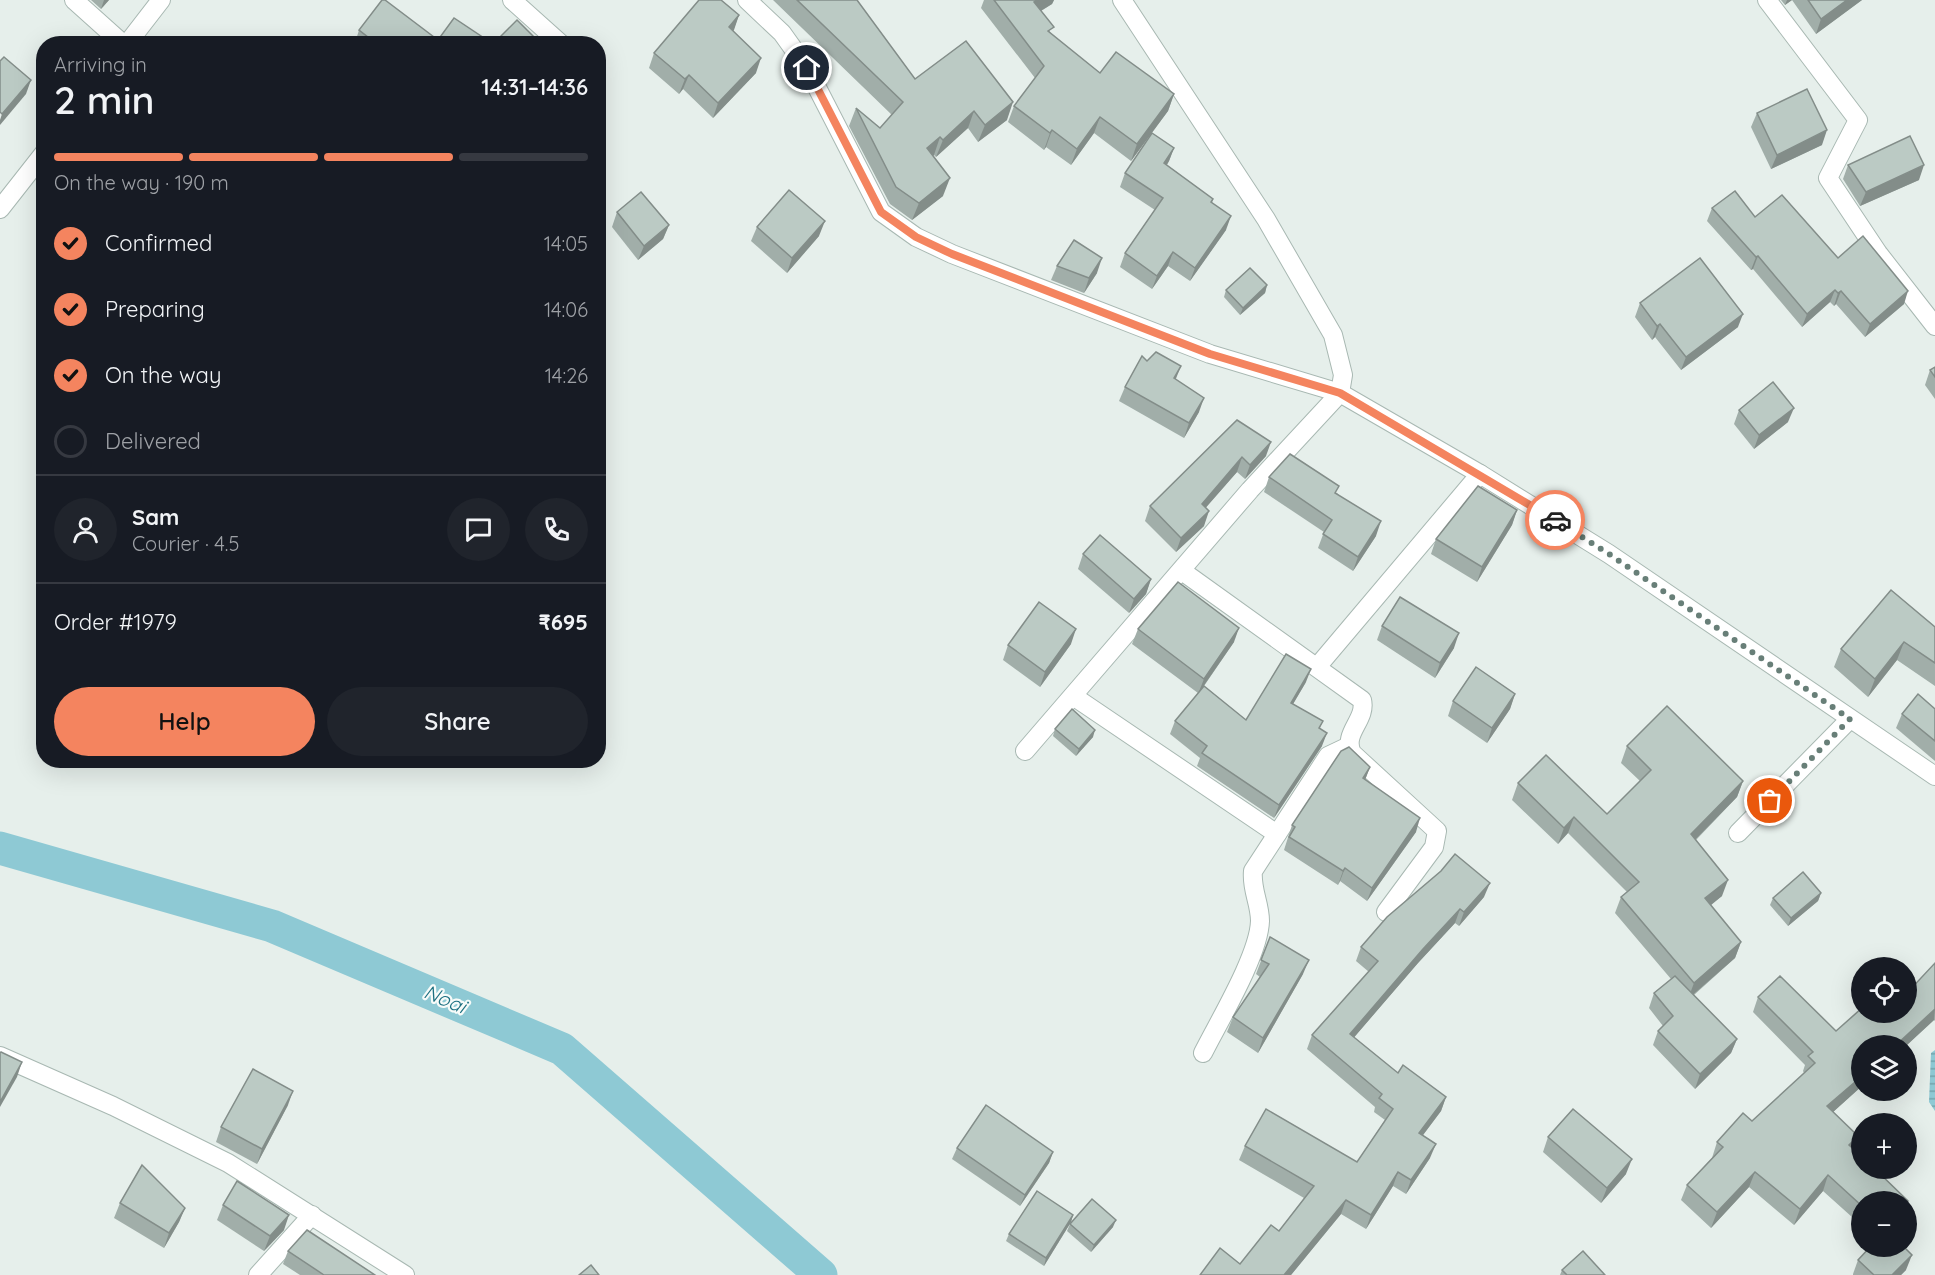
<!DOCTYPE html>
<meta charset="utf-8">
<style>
body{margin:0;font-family:Quicksand,sans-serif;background:#20242c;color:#f1f3f6;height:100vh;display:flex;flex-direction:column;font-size:22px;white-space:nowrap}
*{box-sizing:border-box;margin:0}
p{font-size:20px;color:#9ea1a6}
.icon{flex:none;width:33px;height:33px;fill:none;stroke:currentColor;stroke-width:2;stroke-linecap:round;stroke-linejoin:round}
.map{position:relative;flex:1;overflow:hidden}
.panel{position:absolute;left:36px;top:36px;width:570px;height:732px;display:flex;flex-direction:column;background:#171b24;border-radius:24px;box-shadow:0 6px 24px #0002}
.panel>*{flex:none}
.tools{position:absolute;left:1851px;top:957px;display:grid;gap:12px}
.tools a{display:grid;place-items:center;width:66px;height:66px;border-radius:50%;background:#171b24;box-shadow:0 6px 24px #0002;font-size:30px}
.pin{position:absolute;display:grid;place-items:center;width:51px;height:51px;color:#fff;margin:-26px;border:3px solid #fff;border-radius:50%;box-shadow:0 2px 6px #0007}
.courier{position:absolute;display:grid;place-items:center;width:60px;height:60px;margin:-30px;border:4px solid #f4845f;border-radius:50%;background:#fff;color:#222;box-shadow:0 2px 8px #0007}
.headline em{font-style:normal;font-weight:600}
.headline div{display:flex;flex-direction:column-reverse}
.headline{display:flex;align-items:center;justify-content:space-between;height:102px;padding:0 18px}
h1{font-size:39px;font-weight:600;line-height:45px}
.bar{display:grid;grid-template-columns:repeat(4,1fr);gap:9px 6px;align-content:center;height:72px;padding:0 18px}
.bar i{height:8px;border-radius:4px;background:#363941}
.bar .on{background:#f4845f}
.bar p{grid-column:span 4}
.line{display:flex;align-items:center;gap:15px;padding:0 18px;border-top:2px solid #363941}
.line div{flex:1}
.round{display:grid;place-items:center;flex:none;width:63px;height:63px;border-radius:32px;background:#20242c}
ol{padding:0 18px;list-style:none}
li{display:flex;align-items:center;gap:18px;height:66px}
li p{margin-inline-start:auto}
li .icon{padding:6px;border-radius:50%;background:#f4845f;color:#111;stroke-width:4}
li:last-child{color:#9ea1a6}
li i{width:33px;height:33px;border:3px solid #363941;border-radius:50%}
.primary-button{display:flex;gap:12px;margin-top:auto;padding:12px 18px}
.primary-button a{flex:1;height:69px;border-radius:36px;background:#f4845f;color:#111;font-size:24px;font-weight:600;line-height:69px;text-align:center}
.primary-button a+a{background:#20242c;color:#f1f3f6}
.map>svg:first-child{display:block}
.water{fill:url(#water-rules)}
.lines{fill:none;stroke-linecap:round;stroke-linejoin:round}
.canal{stroke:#8ec9d4;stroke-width:33}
.minor-casing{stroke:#a8b8b2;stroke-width:20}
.minor{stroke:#fff;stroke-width:18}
.wall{fill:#a1aea9}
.shaded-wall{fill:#838d89}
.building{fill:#bbcac4;stroke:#838d89;stroke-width:1.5}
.done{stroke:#687f78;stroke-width:6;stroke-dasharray:0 10.8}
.route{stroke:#f4845f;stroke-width:8}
.labels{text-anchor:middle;stroke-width:4.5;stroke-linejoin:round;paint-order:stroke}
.water-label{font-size:20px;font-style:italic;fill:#1c6f80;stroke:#f7fbf9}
</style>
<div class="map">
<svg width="1935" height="1275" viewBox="0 0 1935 1275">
<defs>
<pattern id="water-rules" width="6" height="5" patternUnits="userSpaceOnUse" patternTransform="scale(1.5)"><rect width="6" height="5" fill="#8ec9d4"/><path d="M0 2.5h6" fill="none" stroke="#74a5ad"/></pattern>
</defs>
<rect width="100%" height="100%" fill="#e6efeb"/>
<polygon class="water" points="1935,1050 1935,1111 1929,1102 1931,1053"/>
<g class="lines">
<polyline class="canal" points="0,848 272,926 562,1049 821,1275"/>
<g class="minor-casing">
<g id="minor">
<polyline points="74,0 123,44"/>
<polyline points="512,0 561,44"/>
<polyline points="747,0 782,33 807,68 881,212 916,237 952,254 1210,354 1340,393 1480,474 1609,554 1935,776"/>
<polyline points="1767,0 1858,120 1828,178 1878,253 1935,326"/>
<polyline points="127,44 161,0"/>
<polyline points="0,209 44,153"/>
<path d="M 1182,571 L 1362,700 C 1367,720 1342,733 1352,753 L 1437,831 L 1434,847 L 1386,912"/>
<polyline points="1317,667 1480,474"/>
<polyline points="1073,696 1277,834"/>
<polyline points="1025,751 1250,490 1340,393 1343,375 1333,335 1266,219 1122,0"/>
<polyline points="1738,833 1850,719"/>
<path d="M 1203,1053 C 1219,1021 1259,955 1260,921 C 1260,903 1251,889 1253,871 L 1328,756 L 1349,746"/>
<polyline points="0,1056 113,1106 228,1163 405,1275"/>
<polyline points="258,1275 312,1215"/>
</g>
</g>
<use href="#minor" class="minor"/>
</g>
<g class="wall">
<polygon points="91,0 109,0 101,9"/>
<polygon points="773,0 857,0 915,79 1007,120 978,142 968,128 936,157 934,155 933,156 943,196 912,220 890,204 849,126 856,108 880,128 892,115"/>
<polygon points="984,0 1054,0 1052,4 1041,11 1051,34 1100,73 1174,94 1168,111 1131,161 1094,133 1071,165 1046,147 1044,150 1008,122 1014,106 1035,78 981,8"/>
<polygon points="1781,0 1862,0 1816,34 1792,0 1785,5"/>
<polygon points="739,15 733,31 756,73 713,118 683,89 679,94 649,68 654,53"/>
<polygon points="359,30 438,40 493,44 356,44 355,43"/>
<polygon points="1757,113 1822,145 1771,169 1751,127"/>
<polygon points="1174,148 1169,161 1167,165 1213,199 1212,203 1226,230 1190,281 1168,266 1152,289 1120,267 1125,253 1155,210 1120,187 1125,173"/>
<polygon points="1848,165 1919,180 1860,206 1843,179"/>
<polygon points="1712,208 1755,217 1904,304 1865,337 1836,304 1834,306 1830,302 1802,327 1753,269 1751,270 1707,221"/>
<polygon points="617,212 669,225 663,239 638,260 612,227"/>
<polygon points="757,227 819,236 787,273 751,241"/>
<polygon points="1057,266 1097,273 1084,293 1051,280"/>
<polygon points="1267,285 1265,293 1240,315 1224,297 1226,290"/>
<polygon points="1640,303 1738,327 1681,370 1655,337 1652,340 1635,317"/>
<polygon points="1147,361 1176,379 1199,412 1184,438 1119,401 1125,387"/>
<polygon points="1935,367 1935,399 1925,385 1930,370"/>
<polygon points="1739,410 1788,422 1754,449 1734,424"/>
<polygon points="1237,420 1266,456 1245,479 1237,472 1205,508 1204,526 1176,552 1145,521 1150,506"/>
<polygon points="1269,477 1337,493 1376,536 1353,571 1318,548 1324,532 1264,492"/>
<polygon points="1517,510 1512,525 1477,582 1431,554 1436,539"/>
<polygon points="1083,554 1151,579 1146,594 1129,613 1078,569"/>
<polygon points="1382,626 1454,648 1435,678 1377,640"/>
<polygon points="1935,627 1935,686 1897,660 1868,697 1834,667 1841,649"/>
<polygon points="1138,629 1234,642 1204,686 1246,720 1306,682 1293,704 1323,721 1320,728 1322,746 1274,818 1197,766 1200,758 1170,734 1175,721 1198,693 1132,644"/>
<polygon points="1071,644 1040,687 1003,660 1008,645"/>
<polygon points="1515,694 1510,709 1487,743 1448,716 1453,701"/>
<polygon points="1935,709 1935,761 1896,728 1902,714"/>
<polygon points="1055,729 1093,737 1076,756 1053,736"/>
<polygon points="1627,746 1743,781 1737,797 1696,840 1722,896 1710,905 1741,942 1735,958 1694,995 1737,1039 1731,1053 1695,1089 1653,1045 1658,1031 1663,1026 1649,1008 1654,993 1671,979 1615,913 1621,897 1627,892 1568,833 1558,844 1512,800 1518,783 1607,814 1640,781 1621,763"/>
<polygon points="1370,767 1365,780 1416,832 1367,901 1340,881 1338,885 1284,850 1292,825"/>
<polygon points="1821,893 1818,901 1788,926 1770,905 1773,898"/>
<polygon points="1484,897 1459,926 1455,923 1418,963 1354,1037 1398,1073 1446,1097 1441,1111 1423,1135 1430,1158 1406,1194 1393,1186 1366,1229 1341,1214 1291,1275 1200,1275 1240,1264 1279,1231 1304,1198 1239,1160 1245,1146 1357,1162 1385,1120 1374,1112 1375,1107 1307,1049 1312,1035 1369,972 1356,961 1361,947"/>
<polygon points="1270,937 1303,974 1258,1053 1227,1032 1233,1017 1260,977 1256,974"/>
<polygon points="1935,963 1935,1021 1934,1020 1833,1112 1853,1149 1908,1201 1906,1206 1906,1202 1862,1202 1862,1226 1823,1191 1794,1225 1749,1187 1711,1228 1681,1200 1687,1185 1712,1158 1717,1142 1752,1121 1804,1073 1803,1071 1805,1065 1753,1012 1758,997 1836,1031 1906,1012"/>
<polygon points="288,1105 257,1164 216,1142 221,1127"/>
<polygon points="1548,1137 1626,1174 1601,1203 1543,1152"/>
<polygon points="957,1148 1053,1152 1049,1163 1020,1206 952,1159"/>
<polygon points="120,1203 185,1208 179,1222 164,1248 114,1218"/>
<polygon points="223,1205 284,1230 264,1251 217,1220"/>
<polygon points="1073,1215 1071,1222 1044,1266 1006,1241 1009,1234"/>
<polygon points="1070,1224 1113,1227 1091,1252 1067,1231"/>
<polygon points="288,1251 375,1275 300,1275 283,1264"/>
<polygon points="1858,1260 1906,1270 1901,1275 1853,1275 1853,1274"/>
<polygon points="1562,1270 1605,1275 1560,1275"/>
</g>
<g class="shaded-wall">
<polygon points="104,0 109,0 101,9"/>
<polygon points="1038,0 1054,0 1052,4 1029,18 1034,2"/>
<polygon points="1787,0 1792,0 1785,5"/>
<polygon points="1847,0 1862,0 1816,34 1821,19"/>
<polygon points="739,15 734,30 724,42 729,27"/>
<polygon points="761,58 756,73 713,118 718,103"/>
<polygon points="689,75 683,89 679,94 685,79"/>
<polygon points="31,80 26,94 0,125 0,120 2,114"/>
<polygon points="1174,94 1168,111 1131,161 1137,144"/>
<polygon points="1013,102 1007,120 978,142 985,125"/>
<polygon points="974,111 968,128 936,157 943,140"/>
<polygon points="1100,117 1094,133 1071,165 1077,149"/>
<polygon points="1052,130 1046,147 1044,150 1050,133"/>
<polygon points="1827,130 1822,145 1771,169 1777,155"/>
<polygon points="940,137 934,155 920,166 927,148"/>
<polygon points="1174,148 1169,161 1159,177 1164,163"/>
<polygon points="1924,165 1919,180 1860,206 1866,192"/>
<polygon points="950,178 943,196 912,220 919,203"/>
<polygon points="1231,216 1226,230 1190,281 1195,268"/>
<polygon points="825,221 819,236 787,273 792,258"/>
<polygon points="669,225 663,239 638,260 644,246"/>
<polygon points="1173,252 1168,266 1152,289 1157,276"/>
<polygon points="1758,256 1753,269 1751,270 1756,257"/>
<polygon points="1102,258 1097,273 1084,293 1089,278"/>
<polygon points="1267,285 1265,293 1240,315 1243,308"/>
<polygon points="1835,290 1830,302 1802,327 1807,314"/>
<polygon points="1841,291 1836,304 1834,306 1838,293"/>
<polygon points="1908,291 1904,304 1865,337 1870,324"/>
<polygon points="1743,314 1738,327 1681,370 1686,357"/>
<polygon points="1660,324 1655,337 1652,340 1657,326"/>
<polygon points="1181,366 1175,381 1174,378"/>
<polygon points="1204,398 1199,412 1184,438 1189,423"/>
<polygon points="1794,408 1788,422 1754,449 1759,435"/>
<polygon points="1271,442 1266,456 1245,479 1250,465"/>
<polygon points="1242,457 1237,472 1196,519 1202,504"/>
<polygon points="1517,510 1512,525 1477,582 1482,567"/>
<polygon points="1209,511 1204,526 1176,552 1181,538"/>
<polygon points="1381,521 1376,536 1353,571 1358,557"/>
<polygon points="1151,579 1146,594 1129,613 1134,599"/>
<polygon points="1239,628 1234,642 1198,694 1204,679"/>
<polygon points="1076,629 1071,644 1040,687 1045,672"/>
<polygon points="1459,633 1454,648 1435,678 1440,663"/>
<polygon points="1904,642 1897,660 1868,697 1875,679"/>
<polygon points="1311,669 1306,682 1286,716 1291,703"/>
<polygon points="1515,694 1510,709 1487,743 1492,728"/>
<polygon points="1095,730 1093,737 1076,756 1079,749"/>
<polygon points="1327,733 1322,746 1274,818 1279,805"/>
<polygon points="1370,767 1365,780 1363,778"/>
<polygon points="1743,781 1737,797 1685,850 1691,834"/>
<polygon points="1574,817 1568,833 1558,844 1564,828"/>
<polygon points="1420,818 1416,832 1367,901 1372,888"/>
<polygon points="1345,868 1340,881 1338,885 1343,871"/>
<polygon points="1728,880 1722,896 1699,915 1705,898"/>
<polygon points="1490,883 1484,897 1459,926 1464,912"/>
<polygon points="1821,893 1818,901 1788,926 1791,918"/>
<polygon points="1460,909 1455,923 1418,963 1345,1048 1350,1034 1423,949"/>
<polygon points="1741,942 1735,958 1688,999 1694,983"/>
<polygon points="1309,960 1303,974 1258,1053 1263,1038"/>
<polygon points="1935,1009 1934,1020 1906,1046 1895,1046"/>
<polygon points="1737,1039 1731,1053 1695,1089 1700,1074"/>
<polygon points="22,1062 17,1077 0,1107 0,1102"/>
<polygon points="1862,1076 1862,1086 1822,1122 1827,1106"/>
<polygon points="293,1091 288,1105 257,1164 262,1149"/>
<polygon points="1446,1097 1441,1111 1414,1147 1419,1133"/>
<polygon points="1858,1136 1852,1151 1849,1145"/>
<polygon points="1436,1144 1430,1158 1406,1194 1411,1180"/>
<polygon points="1053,1152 1049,1163 1020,1206 1025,1195"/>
<polygon points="1632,1159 1626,1174 1601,1203 1607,1188"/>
<polygon points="1398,1172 1393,1186 1366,1229 1371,1215"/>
<polygon points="1755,1172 1749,1187 1711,1228 1717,1212"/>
<polygon points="1828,1175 1823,1191 1794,1225 1800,1209"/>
<polygon points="1346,1200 1341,1214 1291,1275 1284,1275"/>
<polygon points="185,1208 179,1222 164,1248 169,1233"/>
<polygon points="289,1215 284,1230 264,1251 270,1236"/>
<polygon points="1073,1215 1071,1222 1044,1266 1046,1258"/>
<polygon points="1116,1220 1113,1227 1091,1252 1094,1245"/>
<polygon points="1912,1255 1906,1270 1901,1275 1892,1275"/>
</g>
<g class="building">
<polygon points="382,0 385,0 438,40 454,18 493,44 377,44 359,30"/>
<polygon points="699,0 721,0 739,15 729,27 761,58 718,103 689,75 685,79 654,53"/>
<polygon points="797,0 857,0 915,79 966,41 1013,102 985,125 974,111 943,140 940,137 927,148 950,178 919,203 896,187 856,108 880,128 903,102"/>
<polygon points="994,0 1038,0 1034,2 1054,27 1048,31 1100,73 1116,52 1174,94 1137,144 1100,117 1077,149 1052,130 1050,133 1014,106 1044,66"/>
<polygon points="1808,0 1847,0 1821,19"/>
<polygon points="517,20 541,44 493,44"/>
<polygon points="4,57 31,80 2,114 0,112 0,61"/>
<polygon points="1807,89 1827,130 1777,155 1757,113"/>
<polygon points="1152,133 1174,148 1164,163 1213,199 1211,202 1231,216 1195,268 1173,252 1157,276 1125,253 1163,198 1125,173"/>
<polygon points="1910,136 1924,165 1866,192 1848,165"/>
<polygon points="789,190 825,221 792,258 757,227"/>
<polygon points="1735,191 1755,217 1782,195 1838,258 1863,236 1908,291 1870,324 1841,291 1838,293 1835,290 1807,314 1758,256 1756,257 1712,208"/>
<polygon points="641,192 669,225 644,246 617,212"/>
<polygon points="1074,240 1102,258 1089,278 1057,266"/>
<polygon points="1700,258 1743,314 1686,357 1660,324 1657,326 1640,303"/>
<polygon points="1250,268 1267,285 1243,308 1226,290"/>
<polygon points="1156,352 1181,366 1174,378 1204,398 1189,423 1125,387 1142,356 1147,361"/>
<polygon points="1935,367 1935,377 1930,370"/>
<polygon points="1773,382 1794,408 1759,435 1739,410"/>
<polygon points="1237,420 1271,442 1250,465 1242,457 1202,504 1209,511 1181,538 1150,506"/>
<polygon points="1290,454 1339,486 1335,493 1381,521 1358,557 1323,534 1332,520 1269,477"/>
<polygon points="1478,486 1517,510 1482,567 1436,539"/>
<polygon points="1100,535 1151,579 1134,599 1083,554"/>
<polygon points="1178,582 1239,628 1204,679 1138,629"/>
<polygon points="1891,590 1935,627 1935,663 1904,642 1875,679 1841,649"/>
<polygon points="1400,597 1459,633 1440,663 1382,626"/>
<polygon points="1039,602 1076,629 1045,672 1008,645"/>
<polygon points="1286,654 1311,669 1291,703 1323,721 1319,728 1327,733 1279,805 1202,753 1207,746 1175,721 1204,686 1246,720"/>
<polygon points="1476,667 1515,694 1492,728 1453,701"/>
<polygon points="1918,694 1935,709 1935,741 1902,714"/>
<polygon points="1667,706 1743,781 1691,834 1728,880 1705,898 1741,942 1694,983 1621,897 1639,882 1574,817 1564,828 1518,783 1546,755 1607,814 1651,770 1627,746"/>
<polygon points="1072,709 1095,730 1079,749 1055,729"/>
<polygon points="1349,747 1370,767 1363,778 1420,818 1372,888 1345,868 1343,871 1289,837 1295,827 1292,825 1341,751"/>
<polygon points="1455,854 1490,883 1464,912 1460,909 1423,949 1350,1034 1398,1073 1403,1065 1446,1097 1419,1133 1436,1144 1411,1180 1398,1172 1371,1215 1346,1200 1284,1275 1200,1275 1220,1248 1240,1264 1271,1225 1279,1231 1314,1186 1245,1146 1266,1109 1357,1162 1393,1109 1379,1098 1382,1094 1312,1035 1378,961 1361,947 1387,917 1441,871"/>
<polygon points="1803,872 1821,893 1791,918 1773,898"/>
<polygon points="1270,937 1309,960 1263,1038 1233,1017 1269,964 1261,960"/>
<polygon points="1935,963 1935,1009 1895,1046 1862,1046 1862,1076 1827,1106 1858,1136 1849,1145 1862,1157 1862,1168 1874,1168 1908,1201 1906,1203 1906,1202 1862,1202 1862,1206 1828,1175 1800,1209 1755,1172 1717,1212 1687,1185 1723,1147 1717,1142 1743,1113 1752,1121 1815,1063 1808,1056 1813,1052 1758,997 1780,976 1836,1031 1862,1008 1862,1012 1906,1012 1906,994"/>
<polygon points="1675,976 1737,1039 1700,1074 1658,1031 1673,1016 1654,993"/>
<polygon points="1,1052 22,1062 0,1102 0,1053"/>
<polygon points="253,1069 293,1091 262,1149 221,1127"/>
<polygon points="986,1105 1053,1152 1025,1195 957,1148"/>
<polygon points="1573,1109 1632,1159 1607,1188 1548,1137"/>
<polygon points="142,1165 185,1208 169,1233 120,1203"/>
<polygon points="237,1181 289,1215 270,1236 223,1205"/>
<polygon points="1037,1191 1073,1215 1046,1258 1009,1234"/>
<polygon points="1092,1199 1116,1220 1094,1245 1070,1224"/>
<polygon points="307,1230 375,1275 324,1275 288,1251"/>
<polygon points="1871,1246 1903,1246 1912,1255 1892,1275 1874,1275 1858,1260"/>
<polygon points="1583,1251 1605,1275 1567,1275 1562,1270"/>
<polygon points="591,1265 599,1275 579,1275"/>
</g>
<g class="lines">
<polyline class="done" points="1555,520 1609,554 1850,719 1770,801"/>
<polyline class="route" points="807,68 881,212 916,237 952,254 1210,354 1340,393 1555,520"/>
</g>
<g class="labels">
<g class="water-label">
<text transform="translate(445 999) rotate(23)" y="7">Noai</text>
</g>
</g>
</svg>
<div class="tools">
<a><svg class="icon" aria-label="locate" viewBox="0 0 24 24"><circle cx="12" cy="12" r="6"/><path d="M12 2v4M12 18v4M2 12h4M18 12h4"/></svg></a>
<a><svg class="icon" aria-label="layers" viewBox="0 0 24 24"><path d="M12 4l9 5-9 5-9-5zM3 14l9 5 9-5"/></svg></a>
<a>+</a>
<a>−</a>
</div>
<div class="pin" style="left:1770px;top:801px;background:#ea580c"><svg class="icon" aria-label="bag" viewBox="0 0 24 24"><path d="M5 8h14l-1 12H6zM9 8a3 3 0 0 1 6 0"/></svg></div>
<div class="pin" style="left:807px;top:68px;background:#1f2937"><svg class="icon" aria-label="home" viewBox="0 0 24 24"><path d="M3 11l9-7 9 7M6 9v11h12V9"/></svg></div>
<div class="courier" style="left:1555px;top:520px"><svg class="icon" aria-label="car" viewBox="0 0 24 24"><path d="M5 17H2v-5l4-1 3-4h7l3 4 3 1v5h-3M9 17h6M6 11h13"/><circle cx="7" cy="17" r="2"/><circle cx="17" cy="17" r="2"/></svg></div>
<section class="panel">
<div class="headline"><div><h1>2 min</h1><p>Arriving in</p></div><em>14:31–14:36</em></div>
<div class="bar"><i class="on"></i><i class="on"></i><i class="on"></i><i></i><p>On the way · 190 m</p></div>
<ol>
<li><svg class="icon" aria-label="check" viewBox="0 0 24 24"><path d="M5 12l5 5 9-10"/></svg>Confirmed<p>14:05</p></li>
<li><svg class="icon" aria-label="check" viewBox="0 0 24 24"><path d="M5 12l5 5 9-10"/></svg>Preparing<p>14:06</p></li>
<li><svg class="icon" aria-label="check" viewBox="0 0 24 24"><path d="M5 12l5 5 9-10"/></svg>On the way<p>14:26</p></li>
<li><i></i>Delivered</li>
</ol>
<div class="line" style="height:108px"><a class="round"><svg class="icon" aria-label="person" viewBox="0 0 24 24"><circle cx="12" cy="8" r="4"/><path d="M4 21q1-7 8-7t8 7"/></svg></a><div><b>Sam</b><p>Courier · 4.5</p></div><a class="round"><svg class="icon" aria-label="chat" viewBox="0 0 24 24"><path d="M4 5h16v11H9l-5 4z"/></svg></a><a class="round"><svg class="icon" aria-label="phone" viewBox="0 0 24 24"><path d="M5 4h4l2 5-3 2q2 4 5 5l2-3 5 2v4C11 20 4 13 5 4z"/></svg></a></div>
<div class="line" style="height:78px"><div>Order #1979</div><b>₹695</b></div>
<div class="primary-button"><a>Help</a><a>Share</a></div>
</section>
</div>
